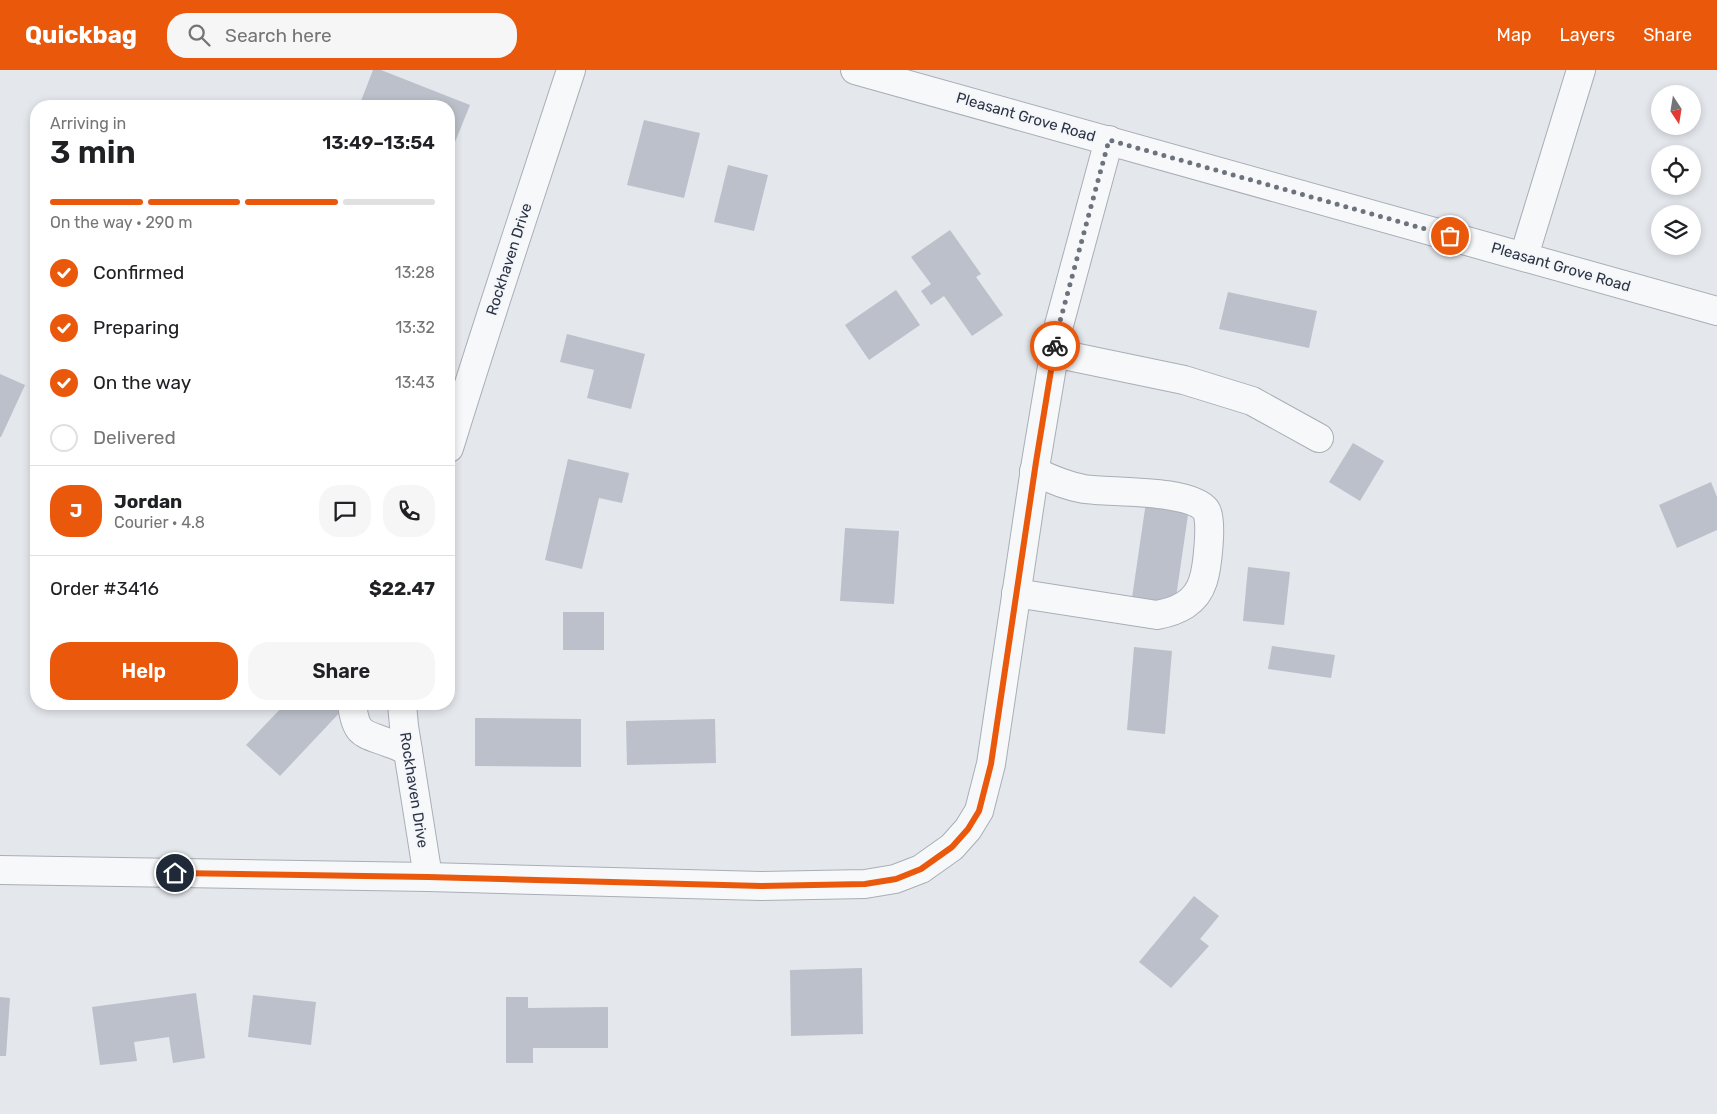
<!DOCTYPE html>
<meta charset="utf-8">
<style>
body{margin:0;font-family:Rubik,sans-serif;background:#f6f6f6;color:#202124;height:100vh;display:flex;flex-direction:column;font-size:19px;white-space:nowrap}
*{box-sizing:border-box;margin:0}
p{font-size:16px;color:#757577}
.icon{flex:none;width:28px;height:28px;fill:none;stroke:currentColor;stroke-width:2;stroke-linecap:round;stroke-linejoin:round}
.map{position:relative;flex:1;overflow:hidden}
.side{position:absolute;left:30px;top:30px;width:425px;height:610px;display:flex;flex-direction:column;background:#fff;border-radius:20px;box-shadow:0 2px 8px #0003}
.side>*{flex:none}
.needle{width:32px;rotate:168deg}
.controls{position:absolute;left:1651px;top:15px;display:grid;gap:10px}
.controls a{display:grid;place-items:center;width:50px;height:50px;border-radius:50%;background:#fff;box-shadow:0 2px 8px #0003;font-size:25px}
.pin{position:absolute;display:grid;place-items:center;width:42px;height:42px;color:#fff;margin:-21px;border:2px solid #fff;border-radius:50%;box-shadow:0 1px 5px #0007}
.courier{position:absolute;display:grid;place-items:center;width:50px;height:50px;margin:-25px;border:4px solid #ea580c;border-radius:50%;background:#fff;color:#222;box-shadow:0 1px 6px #0007}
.summary em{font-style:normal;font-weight:600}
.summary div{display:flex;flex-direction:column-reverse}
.summary{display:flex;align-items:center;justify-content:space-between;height:85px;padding:0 20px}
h1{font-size:32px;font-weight:600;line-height:38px}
.bar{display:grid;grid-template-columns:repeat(4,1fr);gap:8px 5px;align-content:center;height:60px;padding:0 20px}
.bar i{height:6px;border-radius:4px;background:#e0e0e0}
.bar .active{background:#ea580c}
.bar p{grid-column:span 4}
.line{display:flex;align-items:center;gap:12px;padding:0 20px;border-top:1px solid #e0e0e0}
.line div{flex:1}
.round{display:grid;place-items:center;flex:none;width:52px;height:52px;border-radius:20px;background:#f6f6f6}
ol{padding:0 20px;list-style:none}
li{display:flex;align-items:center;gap:15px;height:55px}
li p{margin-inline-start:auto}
li .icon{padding:5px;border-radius:50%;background:#ea580c;color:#fff;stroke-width:4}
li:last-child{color:#757577}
li i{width:28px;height:28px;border:2px solid #e0e0e0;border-radius:50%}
.button{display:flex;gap:10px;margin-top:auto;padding:10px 20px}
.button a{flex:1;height:58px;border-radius:20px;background:#ea580c;color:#fff;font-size:20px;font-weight:600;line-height:58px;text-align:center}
.button a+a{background:#f6f6f6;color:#202124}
header{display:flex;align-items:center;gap:30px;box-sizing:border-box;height:70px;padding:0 25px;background:#ea580c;color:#fff}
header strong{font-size:24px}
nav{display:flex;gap:28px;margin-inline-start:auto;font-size:18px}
.search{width:350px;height:45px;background:#f6f6f6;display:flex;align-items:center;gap:12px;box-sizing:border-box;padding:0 18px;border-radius:20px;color:#757577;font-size:19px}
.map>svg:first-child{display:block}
.building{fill:#bbc0ca}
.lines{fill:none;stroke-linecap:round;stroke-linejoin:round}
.minor-casing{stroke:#a9aeb7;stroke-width:30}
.minor{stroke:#f7f8fa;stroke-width:28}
.done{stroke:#6c737f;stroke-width:5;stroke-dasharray:0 9}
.route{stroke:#ea580c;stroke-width:6}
.labels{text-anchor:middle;stroke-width:4;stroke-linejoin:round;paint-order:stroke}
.street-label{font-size:15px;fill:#2b3445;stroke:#f4f6f9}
</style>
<header>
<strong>Quickbag</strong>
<div class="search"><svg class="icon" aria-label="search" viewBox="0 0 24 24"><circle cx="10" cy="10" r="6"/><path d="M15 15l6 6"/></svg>Search here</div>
<nav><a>Map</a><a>Layers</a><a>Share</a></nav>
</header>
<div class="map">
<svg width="1717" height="1044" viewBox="0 0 1717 1044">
<rect width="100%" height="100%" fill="#e4e7ec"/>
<g class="building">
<polygon points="373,0 381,0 470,35 453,77 449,75 449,36 359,36"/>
<polygon points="644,50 700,63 684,128 627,115"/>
<polygon points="728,95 768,105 754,161 714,152"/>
<polygon points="950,160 981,204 976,207 1003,245 972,266 944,226 931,235 921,221 931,214 911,187"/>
<polygon points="896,220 920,255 869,290 845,255"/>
<polygon points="1228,222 1317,241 1309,278 1219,259"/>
<polygon points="567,264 645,284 631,339 587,328 594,300 560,292"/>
<polygon points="0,304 25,315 1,367 0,367"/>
<polygon points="1353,373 1384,391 1360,431 1329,412"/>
<polygon points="568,389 629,403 622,433 599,428 582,499 545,490"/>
<polygon points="1711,412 1717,427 1717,460 1677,478 1659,435"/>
<polygon points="1146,432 1189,438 1175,534 1132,528"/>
<polygon points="845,458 899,461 894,534 840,531"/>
<polygon points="1248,497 1290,502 1284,555 1243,551"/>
<rect x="563" y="542" width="41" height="38"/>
<polygon points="1272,576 1335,585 1331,608 1268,599"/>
<polygon points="1134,577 1172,581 1165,664 1127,660"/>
<polygon points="285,634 340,634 344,638 280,706 246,675"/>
<polygon points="475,648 581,649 581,697 475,696"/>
<polygon points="715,649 716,693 627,695 626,651"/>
<polygon points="1194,826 1219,846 1200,869 1209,876 1171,918 1139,892"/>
<polygon points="862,898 863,964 791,966 790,900"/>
<polygon points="196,923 205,988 173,993 169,967 134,972 137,991 100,995 92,937"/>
<polygon points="253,925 316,932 311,975 248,967"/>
<polygon points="0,927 10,928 6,986 0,986"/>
<polygon points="506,927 528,927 528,938 608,937 608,978 533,978 533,993 506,993"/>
</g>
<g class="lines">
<g class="minor-casing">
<g id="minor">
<polyline points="855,0 1717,241"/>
<polyline points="1524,186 1581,0"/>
<polyline points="1054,283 1184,310 1252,331 1319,368"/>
<path d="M 449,378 C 488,251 530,126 571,0"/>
<path d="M 1016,523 L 1157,545 C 1178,541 1196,533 1203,511 C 1207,499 1213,450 1206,440 C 1189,419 1112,423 1084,419 C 1067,416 1050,409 1034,401"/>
<path d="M 352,634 C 356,666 363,663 389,673 C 396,675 402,678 408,681"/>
<polyline points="402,634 404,656 428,807"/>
<polyline points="0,800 428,807 761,816 865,814 895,809 921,799 952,777 968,759 979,741 991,694 1036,392 1059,255 1109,70"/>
</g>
</g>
<use href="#minor" class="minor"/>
</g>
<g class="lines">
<polyline class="done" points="1055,276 1059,255 1109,70 1450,166"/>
<polyline class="route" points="175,803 428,807 761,816 865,814 896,809 921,799 952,777 968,759 979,741 991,694 1036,392 1055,276"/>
</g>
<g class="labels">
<g class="street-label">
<text transform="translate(1026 47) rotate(16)" y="5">Pleasant Grove Road</text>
<text transform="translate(509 189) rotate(-72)" y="5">Rockhaven Drive</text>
<text transform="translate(1561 197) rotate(16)" y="5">Pleasant Grove Road</text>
<text transform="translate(414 720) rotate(81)" y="5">Rockhaven Drive</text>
</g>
</g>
</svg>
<div class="controls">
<a><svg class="needle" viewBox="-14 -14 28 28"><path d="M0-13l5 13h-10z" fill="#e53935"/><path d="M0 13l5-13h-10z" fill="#757577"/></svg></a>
<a><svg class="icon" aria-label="locate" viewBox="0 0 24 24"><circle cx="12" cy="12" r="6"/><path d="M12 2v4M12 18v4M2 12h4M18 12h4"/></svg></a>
<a><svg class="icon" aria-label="layers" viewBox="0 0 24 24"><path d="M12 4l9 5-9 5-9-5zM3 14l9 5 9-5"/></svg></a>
</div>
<div class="pin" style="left:1450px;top:166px;background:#ea580c"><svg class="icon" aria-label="bag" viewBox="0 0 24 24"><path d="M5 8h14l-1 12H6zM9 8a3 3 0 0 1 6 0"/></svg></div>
<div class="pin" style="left:175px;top:803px;background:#1f2937"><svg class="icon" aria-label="home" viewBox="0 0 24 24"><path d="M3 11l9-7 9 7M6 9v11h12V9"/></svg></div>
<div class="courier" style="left:1055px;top:276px"><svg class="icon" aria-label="bike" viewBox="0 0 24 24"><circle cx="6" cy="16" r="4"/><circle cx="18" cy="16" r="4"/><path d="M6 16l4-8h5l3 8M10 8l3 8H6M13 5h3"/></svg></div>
<section class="side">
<div class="summary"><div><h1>3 min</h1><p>Arriving in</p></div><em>13:49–13:54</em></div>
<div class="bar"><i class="active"></i><i class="active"></i><i class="active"></i><i></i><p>On the way · 290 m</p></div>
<ol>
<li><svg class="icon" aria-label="check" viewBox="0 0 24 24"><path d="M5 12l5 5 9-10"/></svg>Confirmed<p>13:28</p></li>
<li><svg class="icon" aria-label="check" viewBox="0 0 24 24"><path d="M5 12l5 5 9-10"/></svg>Preparing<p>13:32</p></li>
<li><svg class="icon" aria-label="check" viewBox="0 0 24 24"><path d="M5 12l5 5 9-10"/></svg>On the way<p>13:43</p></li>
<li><i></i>Delivered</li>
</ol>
<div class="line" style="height:90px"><b class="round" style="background:#ea580c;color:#fff">J</b><div><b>Jordan</b><p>Courier · 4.8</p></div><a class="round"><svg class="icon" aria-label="chat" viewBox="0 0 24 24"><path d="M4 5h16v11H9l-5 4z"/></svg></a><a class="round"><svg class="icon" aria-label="phone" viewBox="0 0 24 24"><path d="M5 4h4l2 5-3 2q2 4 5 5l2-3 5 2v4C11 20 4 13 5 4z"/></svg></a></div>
<div class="line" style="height:65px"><div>Order #3416</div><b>$22.47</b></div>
<div class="button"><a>Help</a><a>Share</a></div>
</section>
</div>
